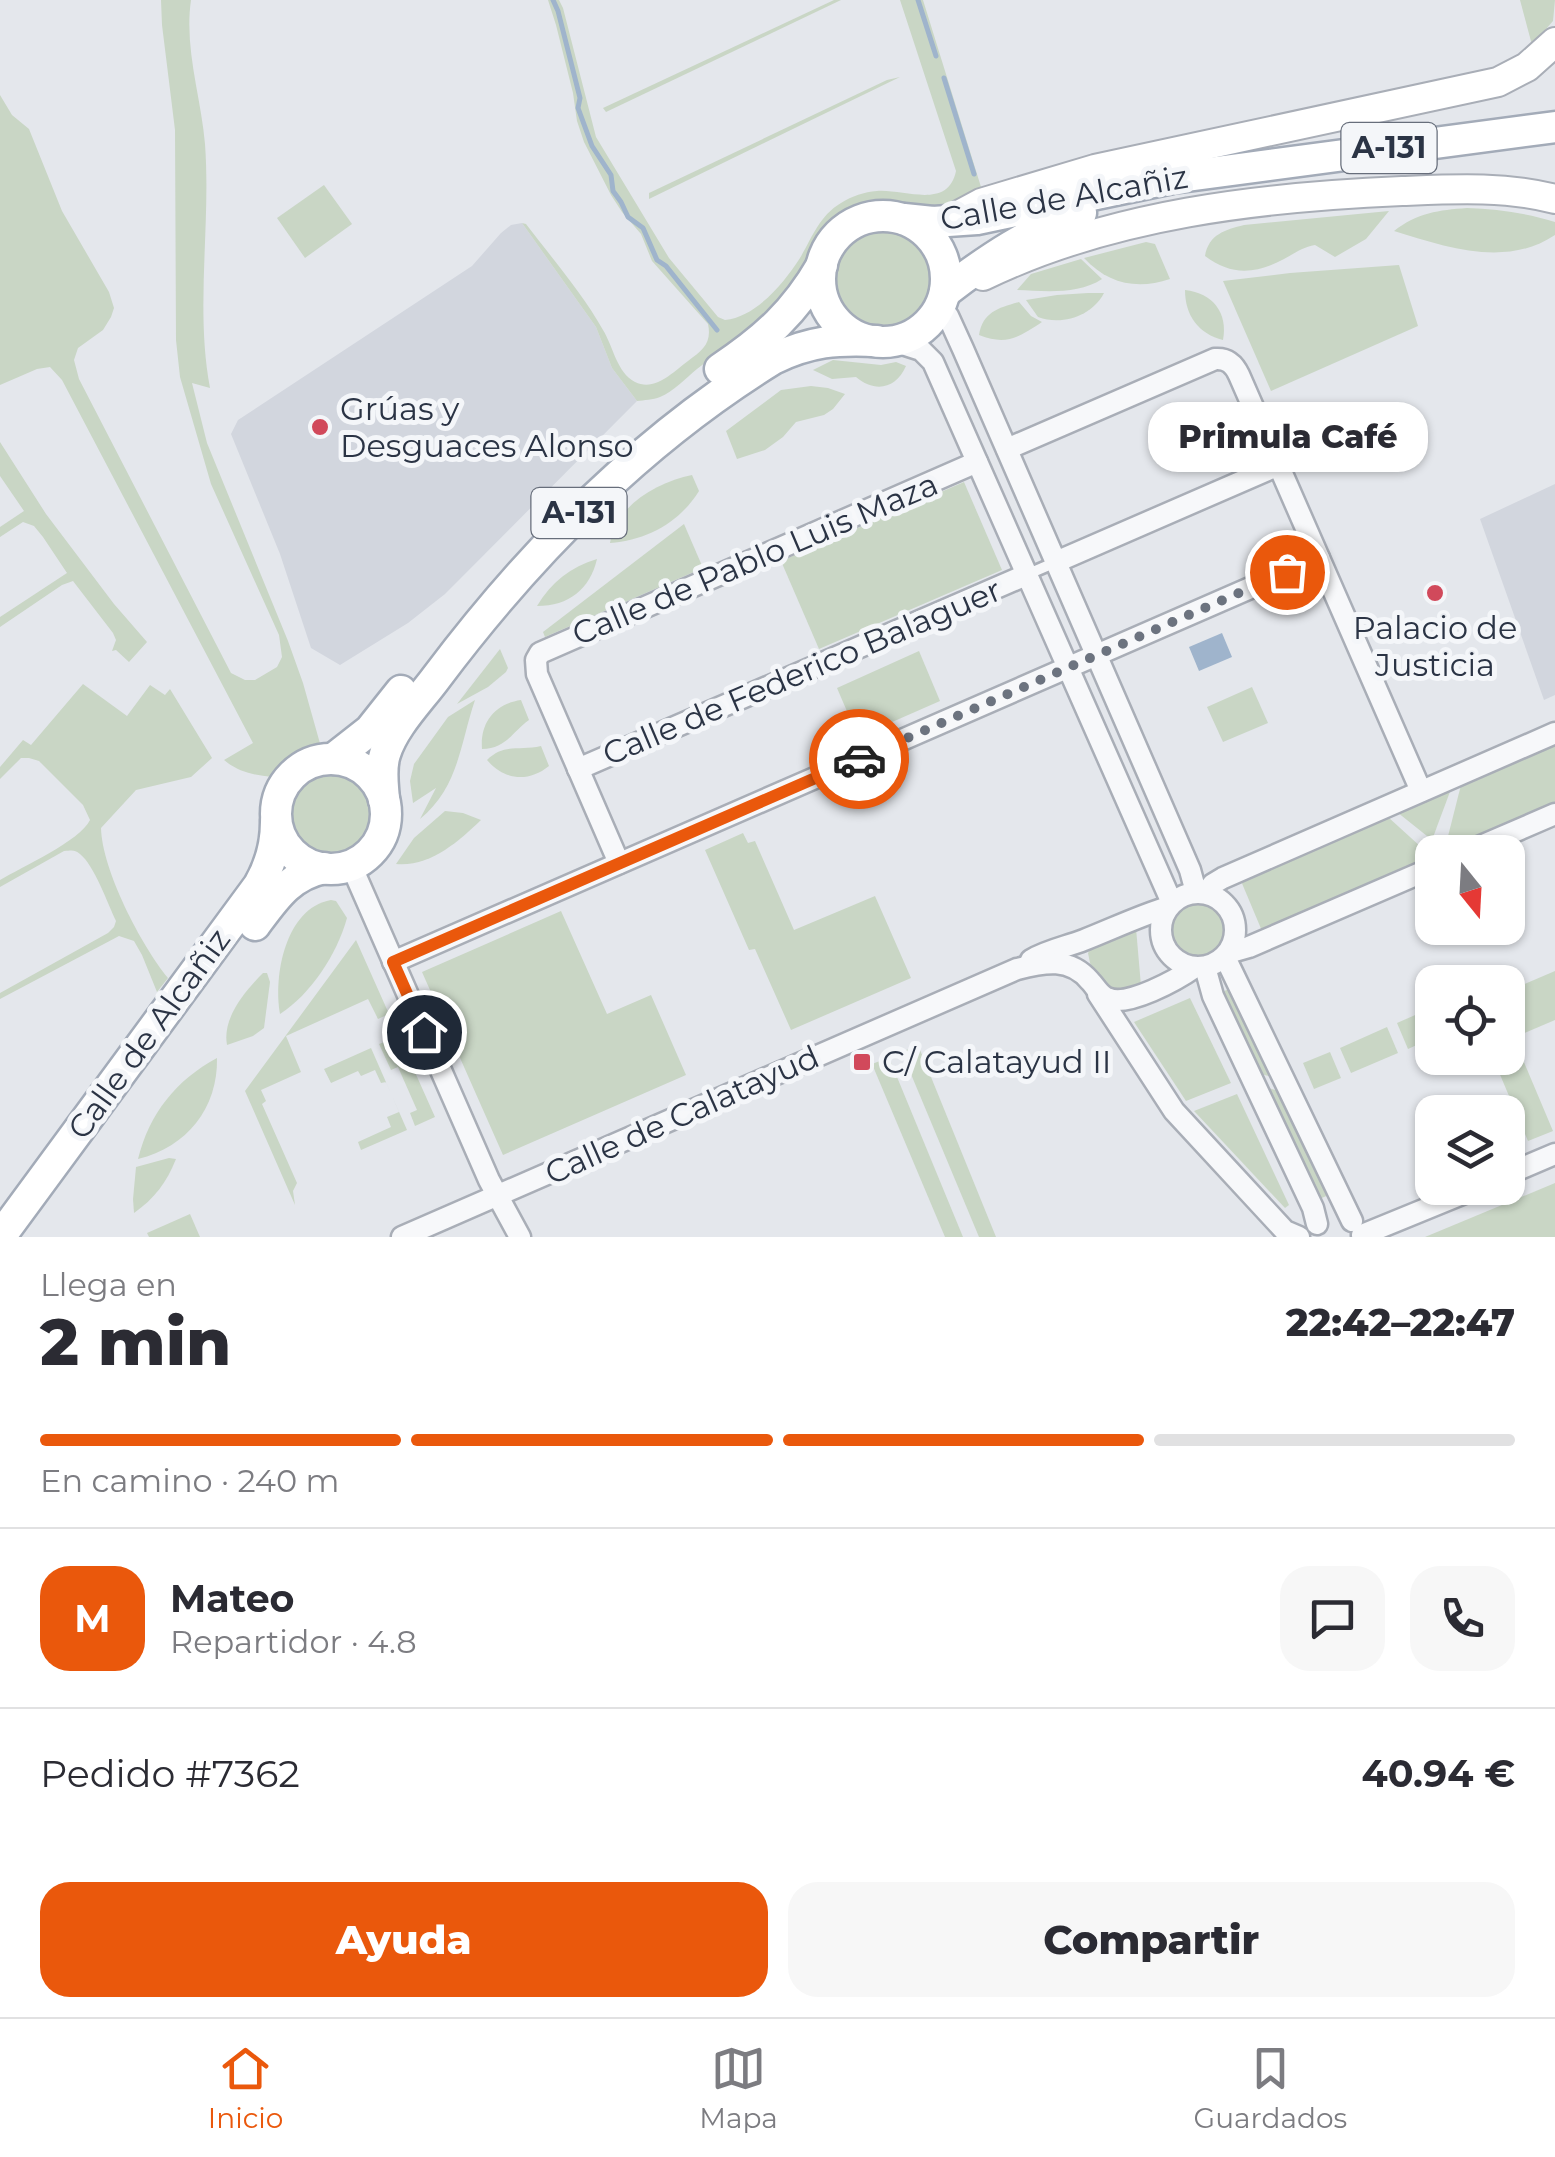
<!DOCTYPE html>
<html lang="es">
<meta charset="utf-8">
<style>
body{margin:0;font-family:Montserrat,sans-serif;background:#f7f7f7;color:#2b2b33;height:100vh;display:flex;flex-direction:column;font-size:38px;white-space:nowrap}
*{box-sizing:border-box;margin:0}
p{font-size:32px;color:#7c7c81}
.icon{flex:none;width:55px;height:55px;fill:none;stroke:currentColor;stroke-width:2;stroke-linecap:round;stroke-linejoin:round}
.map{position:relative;height:1237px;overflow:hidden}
.side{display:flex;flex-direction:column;background:#fff;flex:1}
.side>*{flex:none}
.needle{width:65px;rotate:162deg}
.tools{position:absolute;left:1415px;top:835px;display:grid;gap:20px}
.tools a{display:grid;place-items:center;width:110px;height:110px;border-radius:20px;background:#fff;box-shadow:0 2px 8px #0004;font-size:50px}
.pin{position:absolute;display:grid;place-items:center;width:85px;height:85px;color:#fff;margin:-42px;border:5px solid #fff;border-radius:50%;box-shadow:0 2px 10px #0007}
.courier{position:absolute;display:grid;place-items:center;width:100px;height:100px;margin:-50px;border:8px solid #ea580c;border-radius:50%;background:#fff;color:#222;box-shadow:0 2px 12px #0007}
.bubble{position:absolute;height:70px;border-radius:30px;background:#fff;box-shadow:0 2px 8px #0004;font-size:32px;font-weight:800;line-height:70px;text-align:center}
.summary em{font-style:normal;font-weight:800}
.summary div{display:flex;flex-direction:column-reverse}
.summary{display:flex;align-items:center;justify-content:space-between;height:170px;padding:0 40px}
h1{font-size:65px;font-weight:800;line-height:75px}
.bar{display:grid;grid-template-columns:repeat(4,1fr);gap:15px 10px;align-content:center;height:120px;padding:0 40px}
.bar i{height:12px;border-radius:8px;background:#e1e1e2}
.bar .selected{background:#ea580c}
.bar p{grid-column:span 4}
.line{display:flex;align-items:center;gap:25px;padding:0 40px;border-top:2px solid #e1e1e2}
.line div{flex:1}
.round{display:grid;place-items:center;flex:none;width:105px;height:105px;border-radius:30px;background:#f7f7f7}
.button{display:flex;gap:20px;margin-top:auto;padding:20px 40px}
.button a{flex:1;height:115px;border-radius:30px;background:#ea580c;color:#fff;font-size:40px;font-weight:800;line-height:115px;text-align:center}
.button a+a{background:#f7f7f7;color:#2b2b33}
.tabs{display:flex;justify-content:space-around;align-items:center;height:140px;border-top:2px solid #e1e1e2;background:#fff;font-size:28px;color:#7c7c81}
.tabs a{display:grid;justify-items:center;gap:5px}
.tabs .selected{color:#ea580c}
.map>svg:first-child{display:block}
.built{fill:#d2d6de}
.green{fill:#c9d6c5}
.water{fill:#9fb4cc}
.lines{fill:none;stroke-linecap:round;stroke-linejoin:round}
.stream{stroke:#9fb4cc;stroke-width:5}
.lane-casing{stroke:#a9aeb7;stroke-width:15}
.street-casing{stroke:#a9aeb7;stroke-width:25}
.secondary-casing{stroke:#a9aeb7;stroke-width:32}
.primary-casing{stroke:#a3abb8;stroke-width:35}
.lane{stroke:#f7f8fa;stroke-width:10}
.street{stroke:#f7f8fa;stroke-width:20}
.secondary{stroke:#fff;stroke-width:28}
.primary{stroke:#fff;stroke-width:30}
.done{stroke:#6c737f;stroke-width:10;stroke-dasharray:0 18}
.route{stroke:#ea580c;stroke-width:12}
.poi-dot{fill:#d1495b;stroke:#f4f6f9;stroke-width:4}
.labels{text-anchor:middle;stroke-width:10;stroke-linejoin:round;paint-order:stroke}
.shield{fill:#f4f6f9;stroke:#676e7b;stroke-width:2.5}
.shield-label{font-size:30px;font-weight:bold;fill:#2b3445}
.street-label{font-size:32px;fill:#2b3445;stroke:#f4f6f9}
.poi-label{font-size:32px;fill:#2b3445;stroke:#f4f6f9;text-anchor:start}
</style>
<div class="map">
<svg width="1555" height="1237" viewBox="0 0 1555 1237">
<rect width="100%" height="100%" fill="#e4e7ec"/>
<g class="built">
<polygon points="522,223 596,327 612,368 637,401 445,594 408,623 340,665 311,648 280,554 231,434 238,420 472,266 501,233 511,225"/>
<polygon points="1555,484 1555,695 1544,700 1480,519"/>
</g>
<g class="green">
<path d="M 161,0 L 191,0 C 184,49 201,96 205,144 C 211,225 195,308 210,388 L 192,383 L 207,443 L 288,641 L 303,683 L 321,747 C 300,751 285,759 272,777 C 254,775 238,772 224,760 L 253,743 L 62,380 L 50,367 L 37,369 L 0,385 L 0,95 L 12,115 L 29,129 L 62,211 L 109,292 L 114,308 L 111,317 L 103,330 L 78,348 L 74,360 L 79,379 L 231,673 L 245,680 L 255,680 L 277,667 L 282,657 L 279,635 L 211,484 L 180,377 L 176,340 L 175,130 L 162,25 Z"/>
<path d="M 548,0 L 559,0 L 563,8 L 596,137 L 669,258 L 718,317 L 725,320 C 756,317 784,283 800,258 C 812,238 819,216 841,203 C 852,196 864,192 877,191 C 905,189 948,210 956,171 L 900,0 L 923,0 L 981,187 C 971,193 959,204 948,207 C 912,216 878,188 842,213 C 817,230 813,260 797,283 C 771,318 731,343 697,369 C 686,378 673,392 660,397 C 653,400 644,400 637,401 L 612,368 L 596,327 L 522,223 L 526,224 C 551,257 583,294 603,330 C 613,346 617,373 635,382 C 655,392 673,372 688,361 C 703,350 712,343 708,324 L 652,261 L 641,234 L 622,212 L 611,195 L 584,142 L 577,121 L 573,93 L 556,25 Z"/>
<polygon points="834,0 841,0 606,112 603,108"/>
<polygon points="1520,0 1555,0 1553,21 1532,45"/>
<polygon points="900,77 649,199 649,193 887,80"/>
<polygon points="324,185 352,224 305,258 277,218"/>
<path d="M 1467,208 C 1497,209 1526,213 1555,222 L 1555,235 C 1506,268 1446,247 1394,231 C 1417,213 1439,210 1467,208 Z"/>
<path d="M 1389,211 L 1366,239 L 1335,257 L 1315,245 C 1303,247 1295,253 1284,259 C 1256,274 1231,276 1205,256 C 1209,234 1225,230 1244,225 Z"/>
<circle cx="884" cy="279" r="53"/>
<path d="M 1146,242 L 1155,244 L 1170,279 C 1137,290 1108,284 1084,258 Z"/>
<path d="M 1081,259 L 1102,279 C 1078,295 1044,291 1017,290 L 1031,274 Z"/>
<polygon points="1399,265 1418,326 1271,391 1223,281 1290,273"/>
<path d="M 1185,290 C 1213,293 1228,313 1223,340 C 1199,334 1185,316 1185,290 Z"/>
<path d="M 1088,293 L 1104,293 C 1092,316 1062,326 1038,317 L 1026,300 L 1057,295 Z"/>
<path d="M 1019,302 L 1031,316 L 1042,322 C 1019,337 1007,346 979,335 C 983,312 998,308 1019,302 Z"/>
<path d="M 833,360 L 881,365 L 896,362 L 906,366 C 896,389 875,393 856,377 L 832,379 L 813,370 Z"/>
<polygon points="811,386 828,388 845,394 833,409 824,415 796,422 783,437 765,450 737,459 726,431 781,390"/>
<polygon points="0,442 46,514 114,604 147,642 129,662 116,650 112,651 116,640 113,633 73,581 62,585 0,627 0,617 67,573 43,537 34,526 23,522 0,537 0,527 24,511 0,476"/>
<path d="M 692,475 L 699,491 C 679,523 647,540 610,543 C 616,505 658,482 692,475 Z"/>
<polygon points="964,482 1002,570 819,649 781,561"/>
<polygon points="684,524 703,568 545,637 543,632"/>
<path d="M 597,559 C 590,589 569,606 537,606 C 551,582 571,567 597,559 Z"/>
<polygon points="500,649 508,668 506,672 488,687 457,704"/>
<polygon points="919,651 940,701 858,737 837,688"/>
<path d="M 83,684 L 127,716 L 150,685 L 165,695 L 170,689 L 212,758 L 191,777 L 136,790 L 101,828 C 102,870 141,945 168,978 L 157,992 L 142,955 L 134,941 L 119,936 L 0,999 L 0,993 L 108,933 L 114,927 L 116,921 C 108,904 94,865 80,854 C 74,849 71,851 64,851 L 0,887 L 0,880 C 22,867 80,841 90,820 L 83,805 L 39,761 L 29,758 L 21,758 L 0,779 L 0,767 L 23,740 L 31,745 Z"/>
<polygon points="1252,687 1268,723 1223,742 1207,707"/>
<path d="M 475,700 C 460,744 459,787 420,819 L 436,788 L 413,803 L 410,781 L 414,764 L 448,717 Z"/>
<path d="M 521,700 L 529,720 C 512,732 506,749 482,749 C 480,723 494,704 521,700 Z"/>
<polygon points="1555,743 1555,805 1444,852 1461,785"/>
<path d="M 541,746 L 549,766 C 528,783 504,780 487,760 C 504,743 520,751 541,746 Z"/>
<circle cx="331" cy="814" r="45"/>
<polygon points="1451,789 1432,840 1397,812"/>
<path d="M 445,811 L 463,813 L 481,820 C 458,842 430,867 396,864 L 414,838 Z"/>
<polygon points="1388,817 1432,857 1262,931 1241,881"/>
<polygon points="743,833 748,843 755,841 794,930 875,896 911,978 791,1030 755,949 749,950 705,850"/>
<path d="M 331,900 L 336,901 L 347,918 C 337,954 311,994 280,1014 C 273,977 285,908 331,900 Z"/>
<circle cx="1198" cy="930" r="27"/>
<polygon points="561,911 607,1014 651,995 686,1075 503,1155 422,972"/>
<polygon points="1136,928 1141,986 1118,995 1104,988 1090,963 1088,953 1094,945"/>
<polygon points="356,940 389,1014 378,1019 368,999 286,1036 301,1072 261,1090 266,1101 262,1104 297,1183 293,1191 295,1205 245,1091"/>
<polygon points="1555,971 1555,1020 1508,1040 1508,991"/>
<path d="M 263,973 L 267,973 L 270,982 L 264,1028 L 253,1036 L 227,1045 C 222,1018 245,991 263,973 Z"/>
<polygon points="1235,986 1272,1077 1254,1072 1218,994"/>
<polygon points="1190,998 1231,1083 1186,1101 1134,1022"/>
<polygon points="1422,1012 1432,1038 1408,1049 1397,1023"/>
<polygon points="393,1023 435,1117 415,1126 410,1113 417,1110 398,1067 391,1070 379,1044 387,1041 382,1027"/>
<polygon points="1387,1027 1398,1053 1351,1073 1340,1048"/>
<polygon points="918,1045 996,1237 979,1237 903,1055 904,1051"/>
<polygon points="371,1048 407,1130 361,1150 358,1142 391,1127 387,1117 399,1112 386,1082 381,1083 375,1070 361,1076 358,1071 331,1083 324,1069"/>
<polygon points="1518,1048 1553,1131 1528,1141 1493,1058 1508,1058 1508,1052"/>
<polygon points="1330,1052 1341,1078 1314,1089 1303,1063"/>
<path d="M 217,1058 C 218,1108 187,1147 138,1159 C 149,1114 176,1080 217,1058 Z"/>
<polygon points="885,1059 890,1060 963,1237 945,1237 872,1064"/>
<polygon points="1261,1086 1286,1093 1333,1193 1315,1201"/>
<polygon points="1237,1094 1289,1205 1285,1208 1194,1111"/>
<path d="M 169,1158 L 176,1159 C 167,1182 154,1199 134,1213 L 133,1199 L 136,1167 Z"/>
<polygon points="1555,1183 1555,1237 1425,1237"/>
<polygon points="190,1214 200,1237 149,1237 147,1233"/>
</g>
<polygon class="water" points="1222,633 1232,657 1199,671 1189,647"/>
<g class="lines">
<g class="stream">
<polyline points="553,0 558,11 580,98 578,108 592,146 611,175 613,191 621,202 628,217 643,228 657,260 666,266 717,330"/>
<polyline points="918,0 936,56"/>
<polyline points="944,78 974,174"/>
</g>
<g class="lane-casing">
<polyline id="lane" points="1026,575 1056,562"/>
</g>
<g class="street-casing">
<g id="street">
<polyline points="940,306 948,316 963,349 1190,870 1196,892"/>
<polyline points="893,341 921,350 933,362 1172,903"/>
<path d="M 1007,449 L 1215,359 C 1227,358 1234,364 1239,375 L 1421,791"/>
<polyline points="1056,562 1279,465"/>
<polyline points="578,769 1026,575"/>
<polyline points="1467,852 1555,814"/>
<polyline points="619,863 537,674 536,660 540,653 977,462"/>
<polyline points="351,865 489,1180 520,1237"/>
<circle cx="1198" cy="930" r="37"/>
<polyline points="1206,893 1213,884 1223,878 1555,733"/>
<polyline points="1228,953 1249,947 1432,868"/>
<polyline points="1225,957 1352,1221"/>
<path d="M 1031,960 C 1048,950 1066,947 1084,940 C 1112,929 1139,916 1168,907"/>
<polyline points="393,962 1319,558"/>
<polyline points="1205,967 1213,996 1313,1208 1317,1224"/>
<polyline points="1098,994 1174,1111 1285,1231 1299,1237"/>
<polyline points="1508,1174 1555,1154"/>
<polyline points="1362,1235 1477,1188"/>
<path d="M 402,1237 L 1017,969 C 1045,962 1070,957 1090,981 C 1096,987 1099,995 1107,998 C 1127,1008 1178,979 1195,967"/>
</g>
</g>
<g class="secondary-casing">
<g id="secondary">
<polyline points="953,218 981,203 1095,169 1498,82 1527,67 1555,42"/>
<path d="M 983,276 C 1111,214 1261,197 1402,191 C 1453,189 1505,186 1555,199"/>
</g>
</g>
<g class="primary-casing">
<g id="primary">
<circle cx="883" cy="279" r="63"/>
<polyline points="904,219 933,222 977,219 1172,178 1555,127"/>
<path d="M 945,292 C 988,259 1030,231 1081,213"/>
<path d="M 720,369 C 765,339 795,312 822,265"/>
<polyline points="333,759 370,730 401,691"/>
<circle cx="331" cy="814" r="55"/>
<path d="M 384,800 C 383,785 380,769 385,754 C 393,727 419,701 436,678 C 529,554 640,441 773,359 C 810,341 837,339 877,341"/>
<path d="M 255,925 C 275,898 290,875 324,868"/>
<path d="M 0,1237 L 259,885 C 271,864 276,845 276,822"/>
</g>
</g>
<use href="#lane" class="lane"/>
<use href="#street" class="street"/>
<use href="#secondary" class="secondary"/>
<use href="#primary" class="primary"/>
</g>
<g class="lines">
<polyline class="done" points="859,759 1287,572"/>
<polyline class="route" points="424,1032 393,962 859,759"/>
</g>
<g class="poi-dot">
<circle cx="320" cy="427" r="10"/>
<circle cx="1435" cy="593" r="10"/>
<rect x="852" y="1052" width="20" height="20" rx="5"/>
</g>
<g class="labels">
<g class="shield">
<rect x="1341.5" y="123" width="95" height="50" rx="8"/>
<rect x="531.5" y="488" width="95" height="50" rx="8"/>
</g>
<g class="shield-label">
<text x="1389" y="158">A-131</text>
<text x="579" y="523">A-131</text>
</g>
<g class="street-label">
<text transform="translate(1064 198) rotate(-10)" y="11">Calle de Alcañiz</text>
<text transform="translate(755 559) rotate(-23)" y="11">Calle de Pablo Luis Maza</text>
<text transform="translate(802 672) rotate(-23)" y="11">Calle de Federico Balaguer</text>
<text transform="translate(149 1034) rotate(-54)" y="11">Calle de Alcañiz</text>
<text transform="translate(682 1115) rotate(-24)" y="11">Calle de Calatayud</text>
</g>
<g class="poi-label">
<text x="340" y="420">Grúas y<tspan x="340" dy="37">Desguaces Alonso</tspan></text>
<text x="1435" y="639" text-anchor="middle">Palacio de<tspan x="1435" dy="37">Justicia</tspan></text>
<text x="882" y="1073">C/ Calatayud II</text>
</g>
</g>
</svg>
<div class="tools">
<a><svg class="needle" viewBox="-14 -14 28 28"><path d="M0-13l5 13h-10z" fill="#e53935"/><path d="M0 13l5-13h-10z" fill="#7c7c81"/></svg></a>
<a><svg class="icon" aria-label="locate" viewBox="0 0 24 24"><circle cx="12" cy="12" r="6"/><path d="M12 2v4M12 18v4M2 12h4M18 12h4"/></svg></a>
<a><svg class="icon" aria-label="layers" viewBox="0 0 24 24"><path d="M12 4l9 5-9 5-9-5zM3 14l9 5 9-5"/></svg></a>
</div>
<div class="pin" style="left:1287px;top:572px;background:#ea580c"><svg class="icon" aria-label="bag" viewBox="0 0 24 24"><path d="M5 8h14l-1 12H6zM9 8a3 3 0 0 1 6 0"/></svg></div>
<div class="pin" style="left:424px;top:1032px;background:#1f2937"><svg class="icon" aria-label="home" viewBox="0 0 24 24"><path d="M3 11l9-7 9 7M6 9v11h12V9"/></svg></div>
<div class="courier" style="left:859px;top:759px"><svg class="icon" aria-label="car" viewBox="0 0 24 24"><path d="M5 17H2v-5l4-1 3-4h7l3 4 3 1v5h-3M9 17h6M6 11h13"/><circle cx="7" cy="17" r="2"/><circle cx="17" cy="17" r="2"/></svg></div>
<div class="bubble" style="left:1148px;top:402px;width:280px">Primula Café</div>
</div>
<section class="side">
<div class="summary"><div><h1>2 min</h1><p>Llega en</p></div><em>22:42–22:47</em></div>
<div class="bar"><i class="selected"></i><i class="selected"></i><i class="selected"></i><i></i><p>En camino · 240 m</p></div>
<div class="line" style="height:180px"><b class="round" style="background:#ea580c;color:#fff">M</b><div><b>Mateo</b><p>Repartidor · 4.8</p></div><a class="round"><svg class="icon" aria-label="chat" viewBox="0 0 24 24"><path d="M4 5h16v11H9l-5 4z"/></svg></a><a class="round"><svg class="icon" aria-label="phone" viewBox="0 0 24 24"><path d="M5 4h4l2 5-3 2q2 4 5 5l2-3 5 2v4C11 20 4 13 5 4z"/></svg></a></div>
<div class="line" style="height:130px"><div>Pedido #7362</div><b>40.94 €</b></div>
<div class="button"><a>Ayuda</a><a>Compartir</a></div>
</section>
<nav class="tabs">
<a class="selected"><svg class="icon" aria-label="home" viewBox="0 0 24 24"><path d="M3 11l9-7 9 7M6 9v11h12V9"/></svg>Inicio</a>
<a><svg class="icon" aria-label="map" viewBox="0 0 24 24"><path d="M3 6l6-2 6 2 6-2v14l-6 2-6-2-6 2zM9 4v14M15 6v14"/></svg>Mapa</a>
<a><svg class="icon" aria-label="saved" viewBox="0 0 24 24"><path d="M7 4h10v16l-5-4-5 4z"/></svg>Guardados</a>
</nav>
